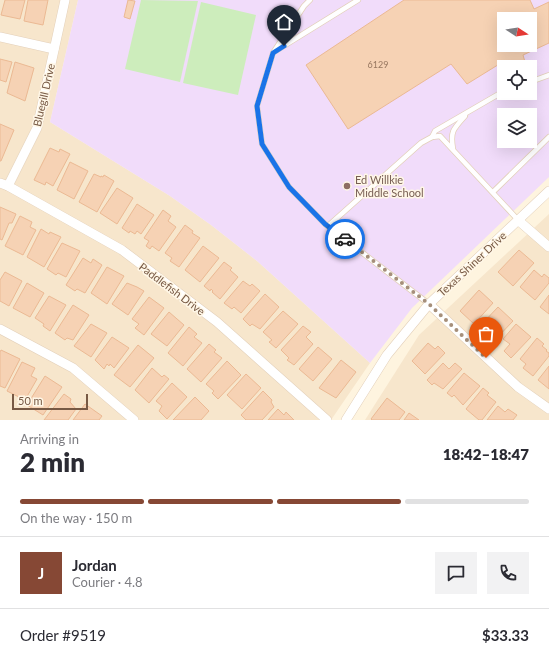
<!DOCTYPE html>
<meta charset="utf-8">
<style>
body{margin:0;font-family:Lato,sans-serif;background:#f2f2f3;color:#2b2b33;height:100vh;display:flex;flex-direction:column;font-size:15px;white-space:nowrap}
*{box-sizing:border-box;margin:0}
p{font-size:13px;color:#7c7c81}
.icon{flex:none;width:22px;height:22px;fill:none;stroke:currentColor;stroke-width:2;stroke-linecap:round;stroke-linejoin:round}
.map{position:relative;height:420px;overflow:hidden}
.sheet{display:flex;flex-direction:column;background:#fff;flex:1}
.sheet>*{flex:none}
.needle{width:26px;rotate:102deg}
.controls{position:absolute;left:497px;top:12px;display:grid;gap:8px}
.controls a{display:grid;place-items:center;width:40px;height:40px;border-radius:0px;background:#fff;box-shadow:0 4px 16px #0002;font-size:20px}
.scale{position:absolute;left:12px;bottom:10px;width:76px;box-sizing:border-box;padding-left:4px;border:2px solid #775944;border-top:0;font-size:11px;line-height:14px;white-space:nowrap;color:#775944;-webkit-text-stroke:3px #fff7e7;paint-order:stroke}
.pin{position:absolute;display:grid;place-items:center;width:34px;height:34px;color:#fff;margin:-41px -17px;border-radius:50% 50% 50% 0;rotate:-45deg;box-shadow:0 0 4px #0007}
.pin .icon{rotate:45deg}
.courier{position:absolute;display:grid;place-items:center;width:40px;height:40px;margin:-20px;border:3px solid #1a73e8;border-radius:50%;background:#fff;color:#222;box-shadow:0 1px 5px #0007}
.headline em{font-style:normal;font-weight:800}
.headline div{display:flex;flex-direction:column-reverse}
.headline{display:flex;align-items:center;justify-content:space-between;height:68px;padding:0 20px}
h1{font-size:26px;font-weight:800;line-height:30px}
.bar{display:grid;grid-template-columns:repeat(4,1fr);gap:6px 4px;align-content:center;height:48px;padding:0 20px}
.bar i{height:5px;border-radius:3px;background:#e1e1e2}
.bar .active{background:#864835}
.bar p{grid-column:span 4}
.line{display:flex;align-items:center;gap:10px;padding:0 20px;border-top:1px solid #e1e1e2}
.line div{flex:1}
.round{display:grid;place-items:center;flex:none;width:42px;height:42px;border-radius:0px;background:#f2f2f3}
.map>svg:first-child{display:block}
.residential{fill:#f7e6cc}
.education{fill:#f1dcfa;fill-rule:evenodd}
.green{fill:#cdedbc}
.building{fill:#f6d2b4;stroke:#ebb993;fill-rule:evenodd}
.lines{fill:none;stroke-linecap:round;stroke-linejoin:round}
.lane-casing{stroke:#e3d0ba;stroke-width:6}
.street-casing{stroke:#e3d0ba;stroke-width:10}
.lane{stroke:#fff;stroke-width:4.5}
.street{stroke:#fff;stroke-width:9}
.done{stroke:#a68f7a;stroke-width:4;stroke-dasharray:0 7.2}
.route{stroke:#1a73e8;stroke-width:5}
.education-dot{fill:#8d6e63;stroke:#fff7e7;stroke-width:1.5}
.labels{text-anchor:middle;stroke-width:3;stroke-linejoin:round;paint-order:stroke}
.number-label{font-size:9px;fill:#977760}
.street-label{font-size:11px;fill:#775944;stroke:#fff7e7}
.education-label{font-size:11px;fill:#785e54;stroke:#fff7e7;text-anchor:start}
</style>
<div class="map">
<svg width="549" height="420" viewBox="0 0 549 420">
<rect width="100%" height="100%" fill="#fef4df"/>
<g class="residential">
<polygon points="0,0 78,0 50,122 170,196 211,225 257,261 370,363 331,420 0,420"/>
<polygon points="549,214 549,420 365,420 419,335"/>
</g>
<path class="education" d="M 78,0 L 549,0 L 549,177 L 412,308 L 370,363 L 257,261 L 211,225 L 170,196 L 50,122 ZM 504,19 L 530,19 L 530,45 L 504,45 ZM 504,67 L 530,67 L 530,93 L 504,93 ZM 504,115 L 530,115 L 530,141 L 504,141 Z"/>
<g class="green">
<polygon points="141,0 198,1 180,82 125,69"/>
<polygon points="201,2 256,15 238,95 183,83"/>
</g>
<g class="building">
<polygon points="5,0 25,0 20,19 1,15"/>
<polygon points="28,0 48,0 43,25 24,21"/>
<polygon points="128,0 135,1 130,19 124,17"/>
<path d="M 404,0 L 530,0 L 534,9 L 549,2 L 549,43 L 523,55 L 525,62 L 516,67 L 504,67 L 504,70 L 501,63 L 467,84 L 451,64 L 348,129 L 306,65 ZM 504,19 L 530,19 L 530,45 L 504,45 Z"/>
<polygon points="0,59 12,62 6,82 0,80"/>
<polygon points="15,62 34,68 25,101 7,93"/>
<polygon points="0,124 14,130 1,161 0,161"/>
<polygon points="50,148 59,152 60,149 70,154 53,186 46,182 45,185 34,180"/>
<polygon points="70,162 88,171 74,199 57,190"/>
<polygon points="94,174 101,177 101,176 103,177 104,175 114,181 97,212 79,202"/>
<polygon points="117,188 133,198 117,224 100,213"/>
<polygon points="137,204 154,215 141,234 137,231 135,234 130,231 129,233 122,228"/>
<polygon points="0,207 16,214 12,223 9,223 2,240 0,239"/>
<polygon points="163,210 171,216 168,221 176,227 159,251 152,246 150,249 146,246 149,241 144,238"/>
<polygon points="20,216 32,222 30,227 36,230 23,255 5,246"/>
<polygon points="185,225 193,231 192,233 200,238 179,267 170,261 172,258 165,253"/>
<polygon points="41,229 49,234 50,232 61,237 44,267 27,257"/>
<polygon points="62,243 80,251 66,277 58,273 56,275 47,269"/>
<polygon points="203,246 219,258 200,282 185,270"/>
<polygon points="519,250 534,263 513,286 498,272"/>
<polygon points="83,258 91,263 93,259 102,265 85,293 77,289 75,291 66,285"/>
<polygon points="224,262 232,268 230,270 238,277 220,299 212,292 213,291 211,289 210,291 204,286"/>
<polygon points="107,267 124,276 107,304 91,293"/>
<polygon points="534,270 542,277 544,274 549,278 549,283 535,300 520,287"/>
<polygon points="5,272 22,281 9,306 0,301 0,280"/>
<polygon points="243,281 250,286 252,284 260,291 241,313 234,307 232,309 224,303"/>
<polygon points="27,283 44,293 30,317 13,308"/>
<polygon points="127,283 137,287 144,291 128,315 112,304"/>
<polygon points="479,290 493,303 474,324 460,311"/>
<polygon points="265,294 279,307 260,329 252,324 250,326 243,319"/>
<polygon points="549,295 549,314 540,307"/>
<polygon points="49,296 66,305 50,331 43,326 44,324 35,318"/>
<polygon points="149,297 164,308 144,335 135,328 139,324 132,319"/>
<polygon points="73,305 89,315 73,340 67,338 65,340 55,333"/>
<polygon points="498,307 513,321 494,341 486,334 488,332 481,325"/>
<polygon points="283,311 298,324 276,348 269,342 272,340 263,332"/>
<polygon points="169,312 184,325 167,346 151,334"/>
<polygon points="91,324 107,333 91,357 74,346"/>
<polygon points="516,324 531,337 511,358 504,351 510,344 503,339"/>
<polygon points="303,326 311,332 306,337 313,344 294,365 287,360 289,358 281,350"/>
<polygon points="189,327 197,334 194,337 202,343 183,366 168,353"/>
<polygon points="112,337 129,348 114,368 110,364 109,366 107,364 104,369 95,360"/>
<polygon points="537,338 544,344 542,346 547,350 546,351 549,353 549,356 533,376 523,368 526,364 520,359"/>
<polygon points="428,343 435,349 438,346 445,353 425,374 412,361"/>
<polygon points="209,344 216,350 214,352 222,358 201,382 187,369"/>
<polygon points="138,345 154,358 130,387 114,375"/>
<polygon points="318,347 332,359 313,381 299,369"/>
<polygon points="1,350 20,359 5,388 0,386 0,352"/>
<polygon points="341,360 356,372 336,398 319,388"/>
<polygon points="227,361 241,375 218,399 212,393 214,391 206,384"/>
<polygon points="22,362 35,368 31,376 37,379 25,400 7,391"/>
<polygon points="443,363 449,369 455,363 462,369 443,389 434,383 432,385 427,380"/>
<polygon points="549,366 549,389 538,380"/>
<polygon points="152,368 162,377 164,375 169,379 149,403 135,390"/>
<polygon points="464,373 480,386 463,405 454,395 452,397 447,393"/>
<polygon points="246,374 261,388 242,409 227,395"/>
<polygon points="45,376 62,387 43,415 27,405"/>
<polygon points="172,383 187,397 167,419 159,411 162,406 156,401"/>
<polygon points="483,388 489,393 487,395 496,402 482,420 479,420 466,409"/>
<polygon points="263,391 272,400 271,402 274,407 262,420 246,420 241,415"/>
<polygon points="64,394 71,399 70,402 76,409 68,420 44,420"/>
<polygon points="195,397 209,411 201,420 173,420"/>
<polygon points="387,398 405,412 399,420 372,420 371,419"/>
<polygon points="85,404 102,416 99,420 73,420"/>
<polygon points="498,406 505,412 508,409 517,415 513,420 487,420"/>
<polygon points="278,409 284,415 286,412 294,420 268,420"/>
<polygon points="409,413 419,420 404,420"/>
</g>
<g class="lines">
<g class="lane-casing">
<g id="lane">
<polyline points="310,0 304,6 273,53 257,106 262,144 289,187 325,224 429,304"/>
<polyline points="274,52 358,0"/>
<polyline points="530,82 549,75"/>
<polyline points="432,137 435,131 504,91"/>
<path d="M 453,149 C 450,132 453,129 465,116"/>
<polyline points="493,192 549,137"/>
<polyline points="328,226 421,143 432,137 440,136 519,221"/>
</g>
</g>
<g class="street-casing">
<g id="street">
<polyline points="0,37 54,49"/>
<polyline points="0,183 8,186 122,250 217,322 327,420"/>
<polyline points="8,186 37,128 65,0"/>
<polyline points="519,221 549,247"/>
<polyline points="429,304 518,387 549,409"/>
<polyline points="0,329 73,368 134,420"/>
<polyline points="346,420 387,355 429,304 549,191"/>
</g>
</g>
<use href="#lane" class="lane"/>
<use href="#street" class="street"/>
</g>
<g class="lines">
<polyline class="done" points="345,239 429,304 486,358"/>
<polyline class="route" points="284,46 273,53 257,106 262,144 289,187 325,224 345,239"/>
</g>
<circle class="education-dot" cx="347" cy="186" r="4"/>
<g class="labels">
<g class="number-label">
<text x="378" y="68">6129</text>
</g>
<g class="street-label">
<text transform="translate(44 95) rotate(-77)" y="4">Bluegill Drive</text>
<text transform="translate(472 264) rotate(-43)" y="4">Texas Shiner Drive</text>
<text transform="translate(172 289) rotate(37)" y="4">Paddlefish Drive</text>
</g>
<g class="education-label">
<text x="355" y="184">Ed Willkie<tspan x="355" dy="13">Middle School</tspan></text>
</g>
</g>
</svg>
<div class="controls">
<a><svg class="needle" viewBox="-14 -14 28 28"><path d="M0-13l5 13h-10z" fill="#e53935"/><path d="M0 13l5-13h-10z" fill="#7c7c81"/></svg></a>
<a><svg class="icon" aria-label="locate" viewBox="0 0 24 24"><circle cx="12" cy="12" r="6"/><path d="M12 2v4M12 18v4M2 12h4M18 12h4"/></svg></a>
<a><svg class="icon" aria-label="layers" viewBox="0 0 24 24"><path d="M12 4l9 5-9 5-9-5zM3 14l9 5 9-5"/></svg></a>
</div>
<div class="scale">50 m</div>
<div class="pin" style="left:486px;top:358px;background:#ea580c"><svg class="icon" aria-label="bag" viewBox="0 0 24 24"><path d="M5 8h14l-1 12H6zM9 8a3 3 0 0 1 6 0"/></svg></div>
<div class="pin" style="left:284px;top:46px;background:#1f2937"><svg class="icon" aria-label="home" viewBox="0 0 24 24"><path d="M3 11l9-7 9 7M6 9v11h12V9"/></svg></div>
<div class="courier" style="left:345px;top:239px"><svg class="icon" aria-label="car" viewBox="0 0 24 24"><path d="M5 17H2v-5l4-1 3-4h7l3 4 3 1v5h-3M9 17h6M6 11h13"/><circle cx="7" cy="17" r="2"/><circle cx="17" cy="17" r="2"/></svg></div>
</div>
<section class="sheet">
<div class="headline"><div><h1>2 min</h1><p>Arriving in</p></div><em>18:42–18:47</em></div>
<div class="bar"><i class="active"></i><i class="active"></i><i class="active"></i><i></i><p>On the way · 150 m</p></div>
<div class="line" style="height:72px"><b class="round" style="background:#864835;color:#fff">J</b><div><b>Jordan</b><p>Courier · 4.8</p></div><a class="round"><svg class="icon" aria-label="chat" viewBox="0 0 24 24"><path d="M4 5h16v11H9l-5 4z"/></svg></a><a class="round"><svg class="icon" aria-label="phone" viewBox="0 0 24 24"><path d="M5 4h4l2 5-3 2q2 4 5 5l2-3 5 2v4C11 20 4 13 5 4z"/></svg></a></div>
<div class="line" style="height:52px"><div>Order #9519</div><b>$33.33</b></div>
</section>
